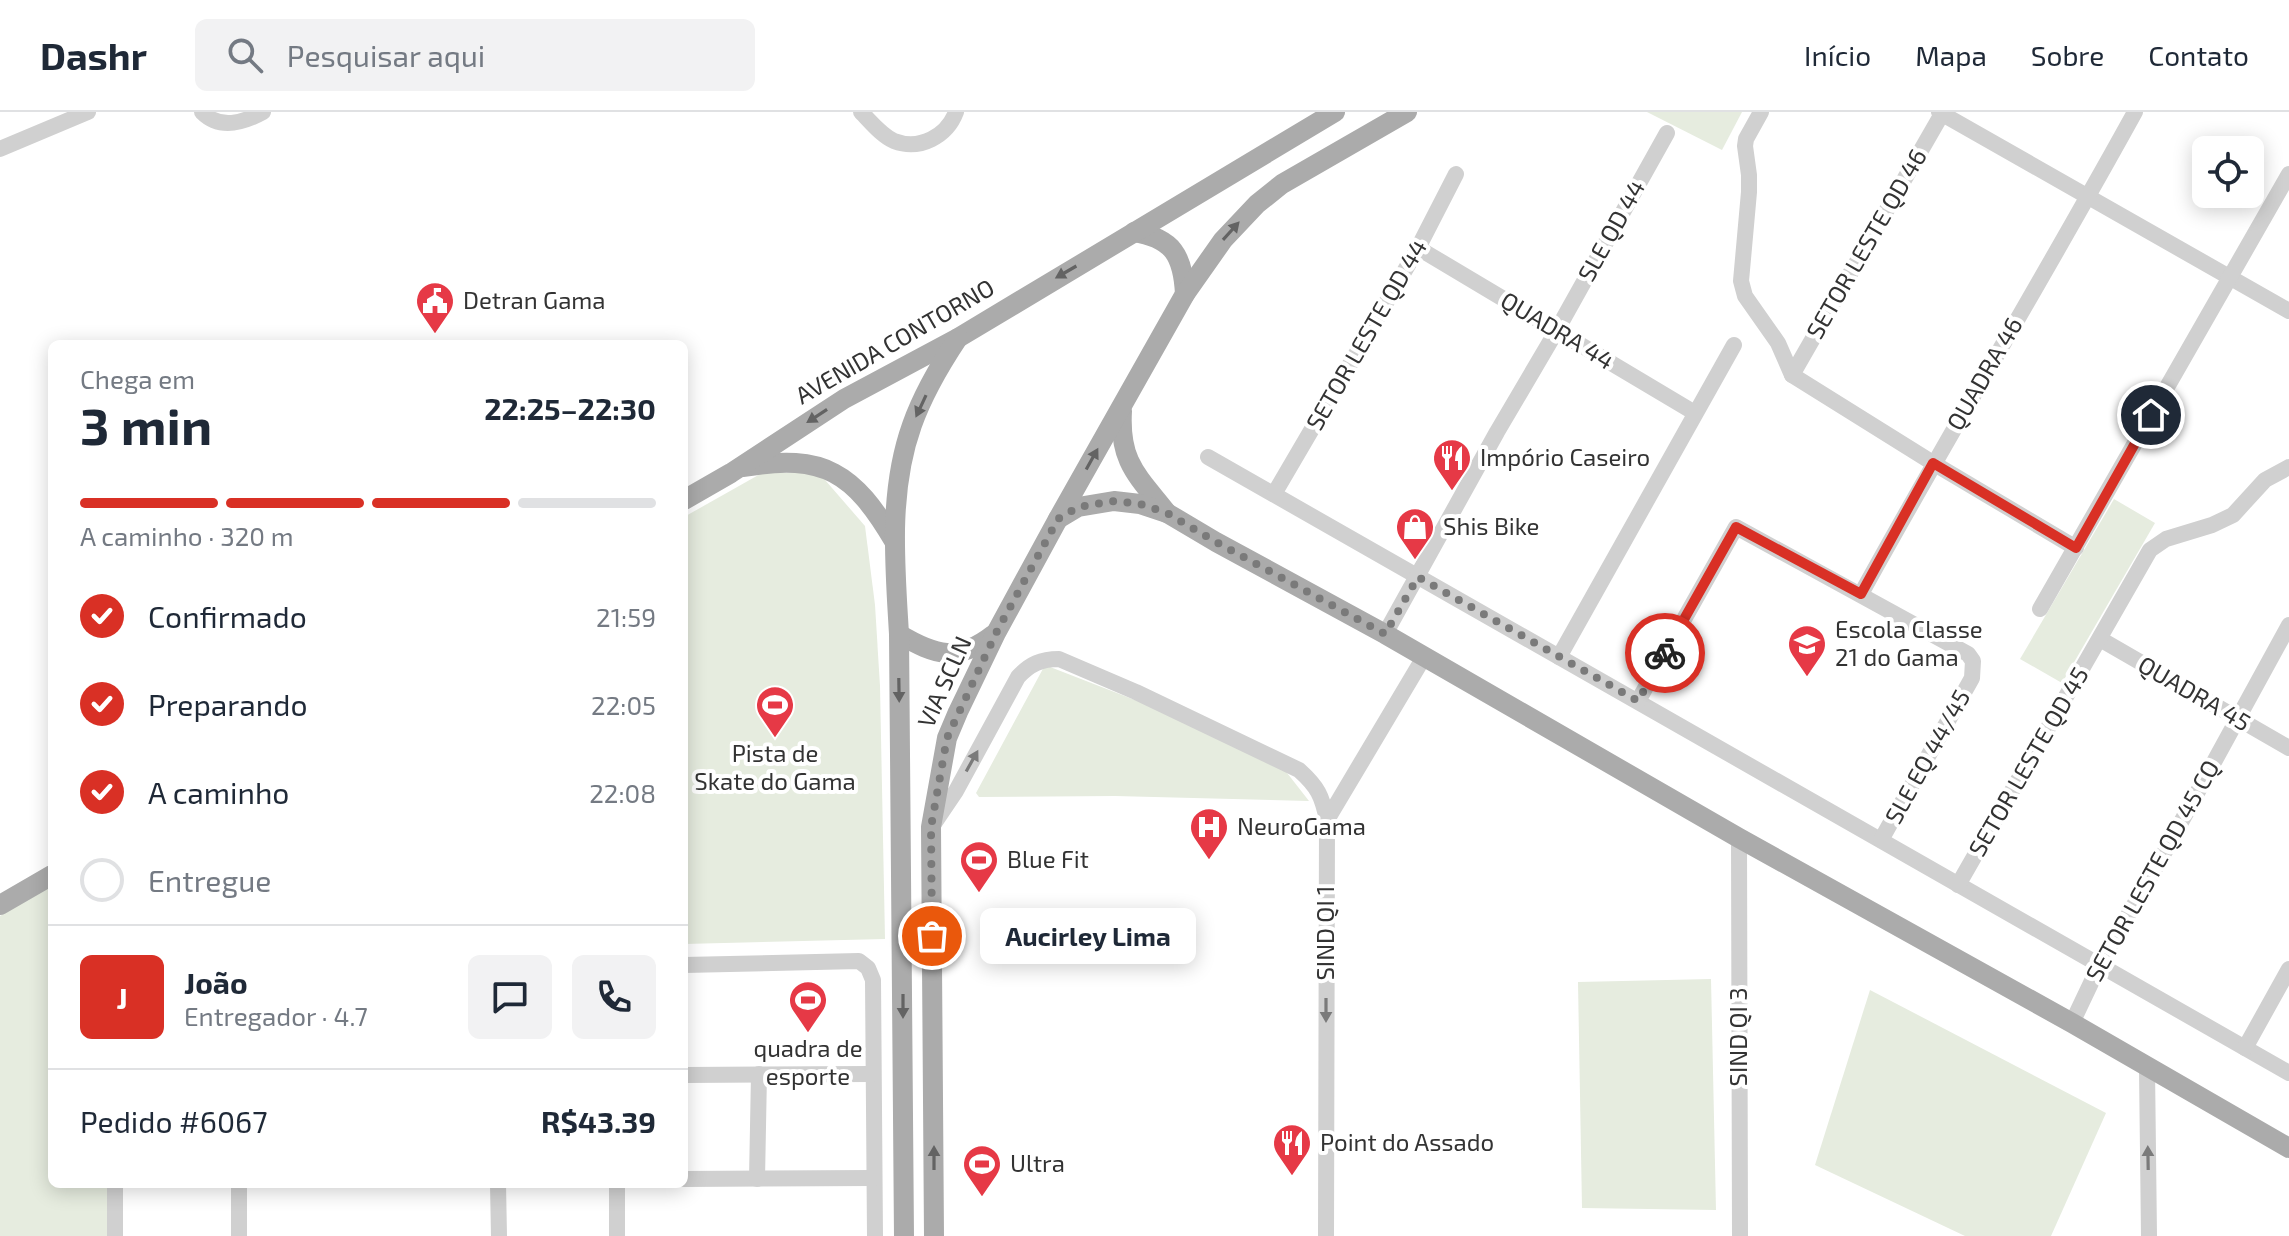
<!DOCTYPE html>
<html lang="pt">
<meta charset="utf-8">
<style>
body{margin:0;font-family:"Exo 2",sans-serif;background:#f2f2f3;color:#1f2937;height:100vh;display:flex;flex-direction:column;font-size:30px;white-space:nowrap}
*{box-sizing:border-box;margin:0}
p{font-size:26px;color:#747a83}
.icon{flex:none;width:44px;height:44px;fill:none;stroke:currentColor;stroke-width:2;stroke-linecap:round;stroke-linejoin:round}
.map{position:relative;flex:1;overflow:hidden}
.sheet{position:absolute;left:48px;top:228px;width:640px;height:848px;display:flex;flex-direction:column;background:#fff;border-radius:12px;box-shadow:0 4px 20px #0003}
.sheet>*{flex:none}
.buttons{position:absolute;left:2192px;top:24px;display:grid;gap:16px}
.buttons a{display:grid;place-items:center;width:72px;height:72px;border-radius:12px;background:#fff;box-shadow:0 4px 20px #0003;font-size:40px}
.pin{position:absolute;display:grid;place-items:center;width:68px;height:68px;color:#fff;margin:-34px;border:4px solid #fff;border-radius:50%;box-shadow:0 2px 8px #0007}
.courier{position:absolute;display:grid;place-items:center;width:80px;height:80px;margin:-40px;border:6px solid #d93025;border-radius:50%;background:#fff;color:#222;box-shadow:0 2px 10px #0007}
.bubble{position:absolute;height:56px;border-radius:12px;background:#fff;box-shadow:0 4px 20px #0003;font-size:26px;font-weight:700;line-height:56px;text-align:center}
.overview em{font-style:normal;font-weight:700}
.overview div{display:flex;flex-direction:column-reverse}
.overview{display:flex;align-items:center;justify-content:space-between;height:136px;padding:0 32px}
h1{font-size:52px;font-weight:700;line-height:60px}
.bar{display:grid;grid-template-columns:repeat(4,1fr);gap:12px 8px;align-content:center;height:96px;padding:0 32px}
.bar i{height:10px;border-radius:6px;background:#e0e1e3}
.bar .selected{background:#d93025}
.bar p{grid-column:span 4}
.line{display:flex;align-items:center;gap:20px;padding:0 32px;border-top:2px solid #e0e1e3}
.line div{flex:1}
.round{display:grid;place-items:center;flex:none;width:84px;height:84px;border-radius:12px;background:#f2f2f3}
ol{padding:0 32px;list-style:none}
li{display:flex;align-items:center;gap:24px;height:88px}
li p{margin-inline-start:auto}
li .icon{padding:8px;border-radius:50%;background:#d93025;color:#fff;stroke-width:4}
li:last-child{color:#747a83}
li i{width:44px;height:44px;border:4px solid #e0e1e3;border-radius:50%}
header{display:flex;align-items:center;gap:48px;box-sizing:border-box;height:112px;padding:0 40px;background:#fff;border-bottom:2px solid #e0e1e3}
header strong{font-size:38px}
nav{display:flex;gap:44px;margin-inline-start:auto;font-size:28px}
.search{width:560px;height:72px;background:#f2f2f3;display:flex;align-items:center;gap:20px;box-sizing:border-box;padding:0 28px;border-radius:12px;color:#747a83;font-size:30px}
.map>svg:first-child{display:block}
.green{fill:#e6ecdf}
.lines{fill:none;stroke-linecap:round;stroke-linejoin:round}
.minor{stroke:#d0d0d0;stroke-width:16}
.major{stroke:#ababab;stroke-width:20}
.oneway{fill:#636363}
.oneway2{fill:#7a7a7a}
.done{stroke:#7a7a7a;stroke-width:8;stroke-dasharray:0 14.4}
.route{stroke:#d93025;stroke-width:10}
.labels{text-anchor:middle;stroke-width:8;stroke-linejoin:round;paint-order:stroke}
.street-label{font-size:24px;fill:#333;stroke:#fff}
.poi-label{font-size:24px;fill:#333;stroke:#fff;text-anchor:start}
</style>
<header>
<strong>Dashr</strong>
<div class="search"><svg class="icon" aria-label="search" viewBox="0 0 24 24"><circle cx="10" cy="10" r="6"/><path d="M15 15l6 6"/></svg>Pesquisar aqui</div>
<nav><a>Início</a><a>Mapa</a><a>Sobre</a><a>Contato</a></nav>
</header>
<div class="map">
<svg width="2289" height="1124" viewBox="0 0 2289 1124">
<rect width="100%" height="100%" fill="#fff"/>
<g class="green">
<polygon points="1647,0 1742,0 1722,38"/>
<polygon points="762,361 819,361 865,414 875,493 880,574 885,827 684,832 684,405"/>
<polygon points="2114,387 2155,411 2062,571 2020,547"/>
<polygon points="1045,553 1153,595 1284,657 1309,689 1115,684 979,685 976,681"/>
<polygon points="52,773 52,1072 108,1072 108,1124 0,1124 0,804"/>
<polygon points="1711,867 1716,1098 1582,1096 1578,870"/>
<polygon points="1870,878 2106,1001 2051,1124 1965,1124 1815,1053"/>
</g>
<g class="lines">
<g class="minor">
<path d="M 202,0 C 220,18 243,11 263,0"/>
<path d="M 861,0 C 871,10 881,23 894,29 C 920,39 947,24 956,0"/>
<polyline points="1761,0 1746,27 1745,34 1749,63 1749,80 1741,169 1745,184 1778,231 1792,263 1933,351 2076,436"/>
<polyline points="1939,0 2289,199"/>
<polyline points="0,37 88,0"/>
<polyline points="1418,136 1695,301"/>
<polyline points="1792,263 1943,0"/>
<polyline points="1208,345 2289,961"/>
<polyline points="1274,382 1418,136 1456,62"/>
<path d="M 1861,482 C 1950,320 2046,162 2135,0"/>
<polyline points="2040,497 2289,62"/>
<polyline points="1385,522 1497,320 1557,218 1667,21"/>
<polyline points="2100,527 2289,636"/>
<polyline points="1559,545 1734,233"/>
<polyline points="1638,589 1736,415 1968,542 1973,549 1972,566 1881,728"/>
<path d="M 933,713 L 956,679 L 1018,565 C 1030,552 1041,547 1059,547 L 1136,580 L 1299,658 C 1318,675 1322,684 1327,708"/>
<polyline points="1739,726 1740,1124"/>
<polyline points="1958,773 2150,438 2166,427 2212,413 2233,403 2265,368 2289,355"/>
<polyline points="684,853 859,849 868,856 873,868 875,1124"/>
<polyline points="2072,911 2100,852 2168,734 2289,513"/>
<polyline points="2245,936 2289,857"/>
<polyline points="2147,956 2149,1124"/>
<polyline points="684,963 872,962"/>
<polyline points="684,1067 874,1066"/>
<polyline points="757,1067 759,962"/>
<polyline points="239,1072 239,1124"/>
<polyline points="498,1072 499,1124"/>
<polyline points="617,1072 617,1124"/>
<polyline points="115,1124 115,1072"/>
<polyline points="1326,1124 1327,708 1424,545"/>
</g>
<g class="major">
<path d="M 1134,120 C 1173,126 1183,144 1185,182"/>
<path d="M 1122,299 C 1119,350 1137,363 1167,401"/>
<path d="M 744,355 C 824,341 854,361 894,429"/>
<polyline points="684,388 731,361 844,287 958,226 1335,0"/>
<polyline points="1058,407 1078,395 1114,389 1140,392 1167,401 1216,430 1385,522 1739,726 2072,911 2289,1036"/>
<path d="M 899,522 C 936,544 958,550 993,523"/>
<polyline points="0,793 52,763"/>
<path d="M 904,1124 L 899,522 C 895,453 888,380 912,313 C 923,282 940,253 958,226"/>
<polyline points="934,1124 931,715 947,626 958,600 996,521 1058,407 1185,182 1223,128 1257,92 1282,72 1407,0"/>
</g>
</g>
<defs><path id="oneway-solid" d="M-6-.8H1V-3.2L6.5 0L1 3.2V.8H-6Z" transform="scale(2)"/></defs>
<g class="oneway">
<use href="#oneway-solid" transform="translate(1231 119) rotate(-48)"/>
<use href="#oneway-solid" transform="translate(1066 160) rotate(150)"/>
<use href="#oneway-solid" transform="translate(921 294) rotate(115)"/>
<use href="#oneway-solid" transform="translate(817 304) rotate(147)"/>
<use href="#oneway-solid" transform="translate(1092 347) rotate(-61)"/>
<use href="#oneway-solid" transform="translate(899 578) rotate(89)"/>
<use href="#oneway-solid" transform="translate(903 894) rotate(90)"/>
<use href="#oneway-solid" transform="translate(934 1046) rotate(-90)"/>
</g>
<g class="oneway2">
<use href="#oneway-solid" transform="translate(972 649) rotate(-61)"/>
<use href="#oneway-solid" transform="translate(1326 898) rotate(90)"/>
<use href="#oneway-solid" transform="translate(2148 1046) rotate(-91)"/>
</g>
<g class="lines">
<polyline class="done" points="932,824 931,715 947,626 996,521 1058,407 1078,395 1114,389 1140,392 1167,401 1216,430 1385,522 1418,465 1638,589 1665,541"/>
<polyline class="route" points="1665,541 1736,415 1861,482 1933,351 2076,436 2151,303"/>
</g>
<defs>
<g id="civic-pin" transform="scale(2)"><path d="M0 17L-7.5 6A9.5 9.5 0 1 1 7.5 6Z" fill="#e63946" stroke="#fff"/><path d="M-.6-6.5H3V-4.5H.6V-3L4-1V1h2V6H-6V1h2V-1L-.6-3ZM-1.2 2.5V6h2.4V2.5Z" fill="#fff"/></g>
<g id="restaurant-pin" transform="scale(2)"><path d="M0 17L-7.5 6A9.5 9.5 0 1 1 7.5 6Z" fill="#e63946" stroke="#fff"/><path d="M-5-6h1v4h1v-4h1v4h1v-4h1v5L-1.5 .5V6h-2V.5L-5-1ZM5-6V6H3V1.5H1.5Q1.5-4 5-6Z" fill="#fff"/></g>
<g id="shop-pin" transform="scale(2)"><path d="M0 17L-7.5 6A9.5 9.5 0 1 1 7.5 6Z" fill="#e63946" stroke="#fff"/><path d="M-5-2.5h2.3a2.7 3.5 0 0 1 5.4 0H5L5.5 6h-11ZM-1.5-2.5h3a1.5 2.3 0 0 0-3 0Z" fill="#fff"/></g>
<g id="school-pin" transform="scale(2)"><path d="M0 17L-7.5 6A9.5 9.5 0 1 1 7.5 6Z" fill="#e63946" stroke="#fff"/><path d="M0-5L7-2L0 1L-7-2ZM-4 1L0 2.5L4 1V4Q0 6-4 4Z" fill="#fff"/></g>
<g id="stadium-pin" transform="scale(2)"><path d="M0 17L-7.5 6A9.5 9.5 0 1 1 7.5 6Z" fill="#e63946" stroke="#fff"/><path d="M0-5a6.5 5 0 1 0 0 10a6.5 5 0 1 0 0-10ZM-3.5-1.8h7v3.6h-7Z" fill="#fff"/></g>
<g id="hospital-pin" transform="scale(2)"><path d="M0 17L-7.5 6A9.5 9.5 0 1 1 7.5 6Z" fill="#e63946" stroke="#fff"/><path d="M-5-5h3v3.5h4V-5h3V5h-3V1.5h-4V5h-3Z" fill="#fff"/></g>
</defs>
<g fill-rule="evenodd">
<use href="#civic-pin" x="435" y="189"/>
<use href="#restaurant-pin" x="1452" y="346"/>
<use href="#shop-pin" x="1415" y="415"/>
<use href="#school-pin" x="1807" y="532"/>
<use href="#stadium-pin" x="775" y="593"/>
<use href="#hospital-pin" x="1209" y="715"/>
<use href="#stadium-pin" x="979" y="748"/>
<use href="#stadium-pin" x="808" y="888"/>
<use href="#restaurant-pin" x="1292" y="1031"/>
<use href="#stadium-pin" x="982" y="1052"/>
</g>
<g class="labels">
<g class="street-label">
<text transform="translate(1612 119) rotate(-61)" y="8">SLE QD 44</text>
<text transform="translate(1867 132) rotate(-60)" y="8">SETOR LESTE QD 46</text>
<text transform="translate(1557 219) rotate(31)" y="8">QUADRA 44</text>
<text transform="translate(1367 223) rotate(-60)" y="8">SETOR LESTE QD 44</text>
<text transform="translate(895 230) rotate(-30)" y="8">AVENIDA CONTORNO</text>
<text transform="translate(1985 262) rotate(-60)" y="8">QUADRA 46</text>
<text transform="translate(945 570) rotate(-66)" y="8">VIA SCLN</text>
<text transform="translate(2194 582) rotate(30)" y="8">QUADRA 45</text>
<text transform="translate(1928 645) rotate(-61)" y="8">SLE EQ 44/45</text>
<text transform="translate(2029 650) rotate(-60)" y="8">SETOR LESTE QD 45</text>
<text transform="translate(2153 759) rotate(-61)" y="8">SETOR LESTE QD 45 CQ</text>
<text transform="translate(1326 821) rotate(-90)" y="8">SIND QI 1</text>
<text transform="translate(1739 925) rotate(-90)" y="8">SIND QI 3</text>
</g>
<g class="poi-label">
<text x="463" y="197">Detran Gama</text>
<text x="1480" y="354">Impório Caseiro</text>
<text x="1443" y="423">Shis Bike</text>
<text x="1835" y="526">Escola Classe<tspan x="1835" dy="28">21 do Gama</tspan></text>
<text x="775" y="650" text-anchor="middle">Pista de<tspan x="775" dy="28">Skate do Gama</tspan></text>
<text x="1237" y="723">NeuroGama</text>
<text x="1007" y="756">Blue Fit</text>
<text x="808" y="945" text-anchor="middle">quadra de<tspan x="808" dy="28">esporte</tspan></text>
<text x="1320" y="1039">Point do Assado</text>
<text x="1010" y="1060">Ultra</text>
</g>
</g>
</svg>
<div class="buttons">
<a><svg class="icon" aria-label="locate" viewBox="0 0 24 24"><circle cx="12" cy="12" r="6"/><path d="M12 2v4M12 18v4M2 12h4M18 12h4"/></svg></a>
</div>
<div class="pin" style="left:932px;top:824px;background:#ea580c"><svg class="icon" aria-label="bag" viewBox="0 0 24 24"><path d="M5 8h14l-1 12H6zM9 8a3 3 0 0 1 6 0"/></svg></div>
<div class="pin" style="left:2151px;top:303px;background:#1f2937"><svg class="icon" aria-label="home" viewBox="0 0 24 24"><path d="M3 11l9-7 9 7M6 9v11h12V9"/></svg></div>
<div class="courier" style="left:1665px;top:541px"><svg class="icon" aria-label="bike" viewBox="0 0 24 24"><circle cx="6" cy="16" r="4"/><circle cx="18" cy="16" r="4"/><path d="M6 16l4-8h5l3 8M10 8l3 8H6M13 5h3"/></svg></div>
<div class="bubble" style="left:980px;top:796px;width:216px">Aucirley Lima</div>
<section class="sheet">
<div class="overview"><div><h1>3 min</h1><p>Chega em</p></div><em>22:25–22:30</em></div>
<div class="bar"><i class="selected"></i><i class="selected"></i><i class="selected"></i><i></i><p>A caminho · 320 m</p></div>
<ol>
<li><svg class="icon" aria-label="check" viewBox="0 0 24 24"><path d="M5 12l5 5 9-10"/></svg>Confirmado<p>21:59</p></li>
<li><svg class="icon" aria-label="check" viewBox="0 0 24 24"><path d="M5 12l5 5 9-10"/></svg>Preparando<p>22:05</p></li>
<li><svg class="icon" aria-label="check" viewBox="0 0 24 24"><path d="M5 12l5 5 9-10"/></svg>A caminho<p>22:08</p></li>
<li><i></i>Entregue</li>
</ol>
<div class="line" style="height:144px"><b class="round" style="background:#d93025;color:#fff">J</b><div><b>João</b><p>Entregador · 4.7</p></div><a class="round"><svg class="icon" aria-label="chat" viewBox="0 0 24 24"><path d="M4 5h16v11H9l-5 4z"/></svg></a><a class="round"><svg class="icon" aria-label="phone" viewBox="0 0 24 24"><path d="M5 4h4l2 5-3 2q2 4 5 5l2-3 5 2v4C11 20 4 13 5 4z"/></svg></a></div>
<div class="line" style="height:104px"><div>Pedido #6067</div><b>R$43.39</b></div>
</section>
</div>
